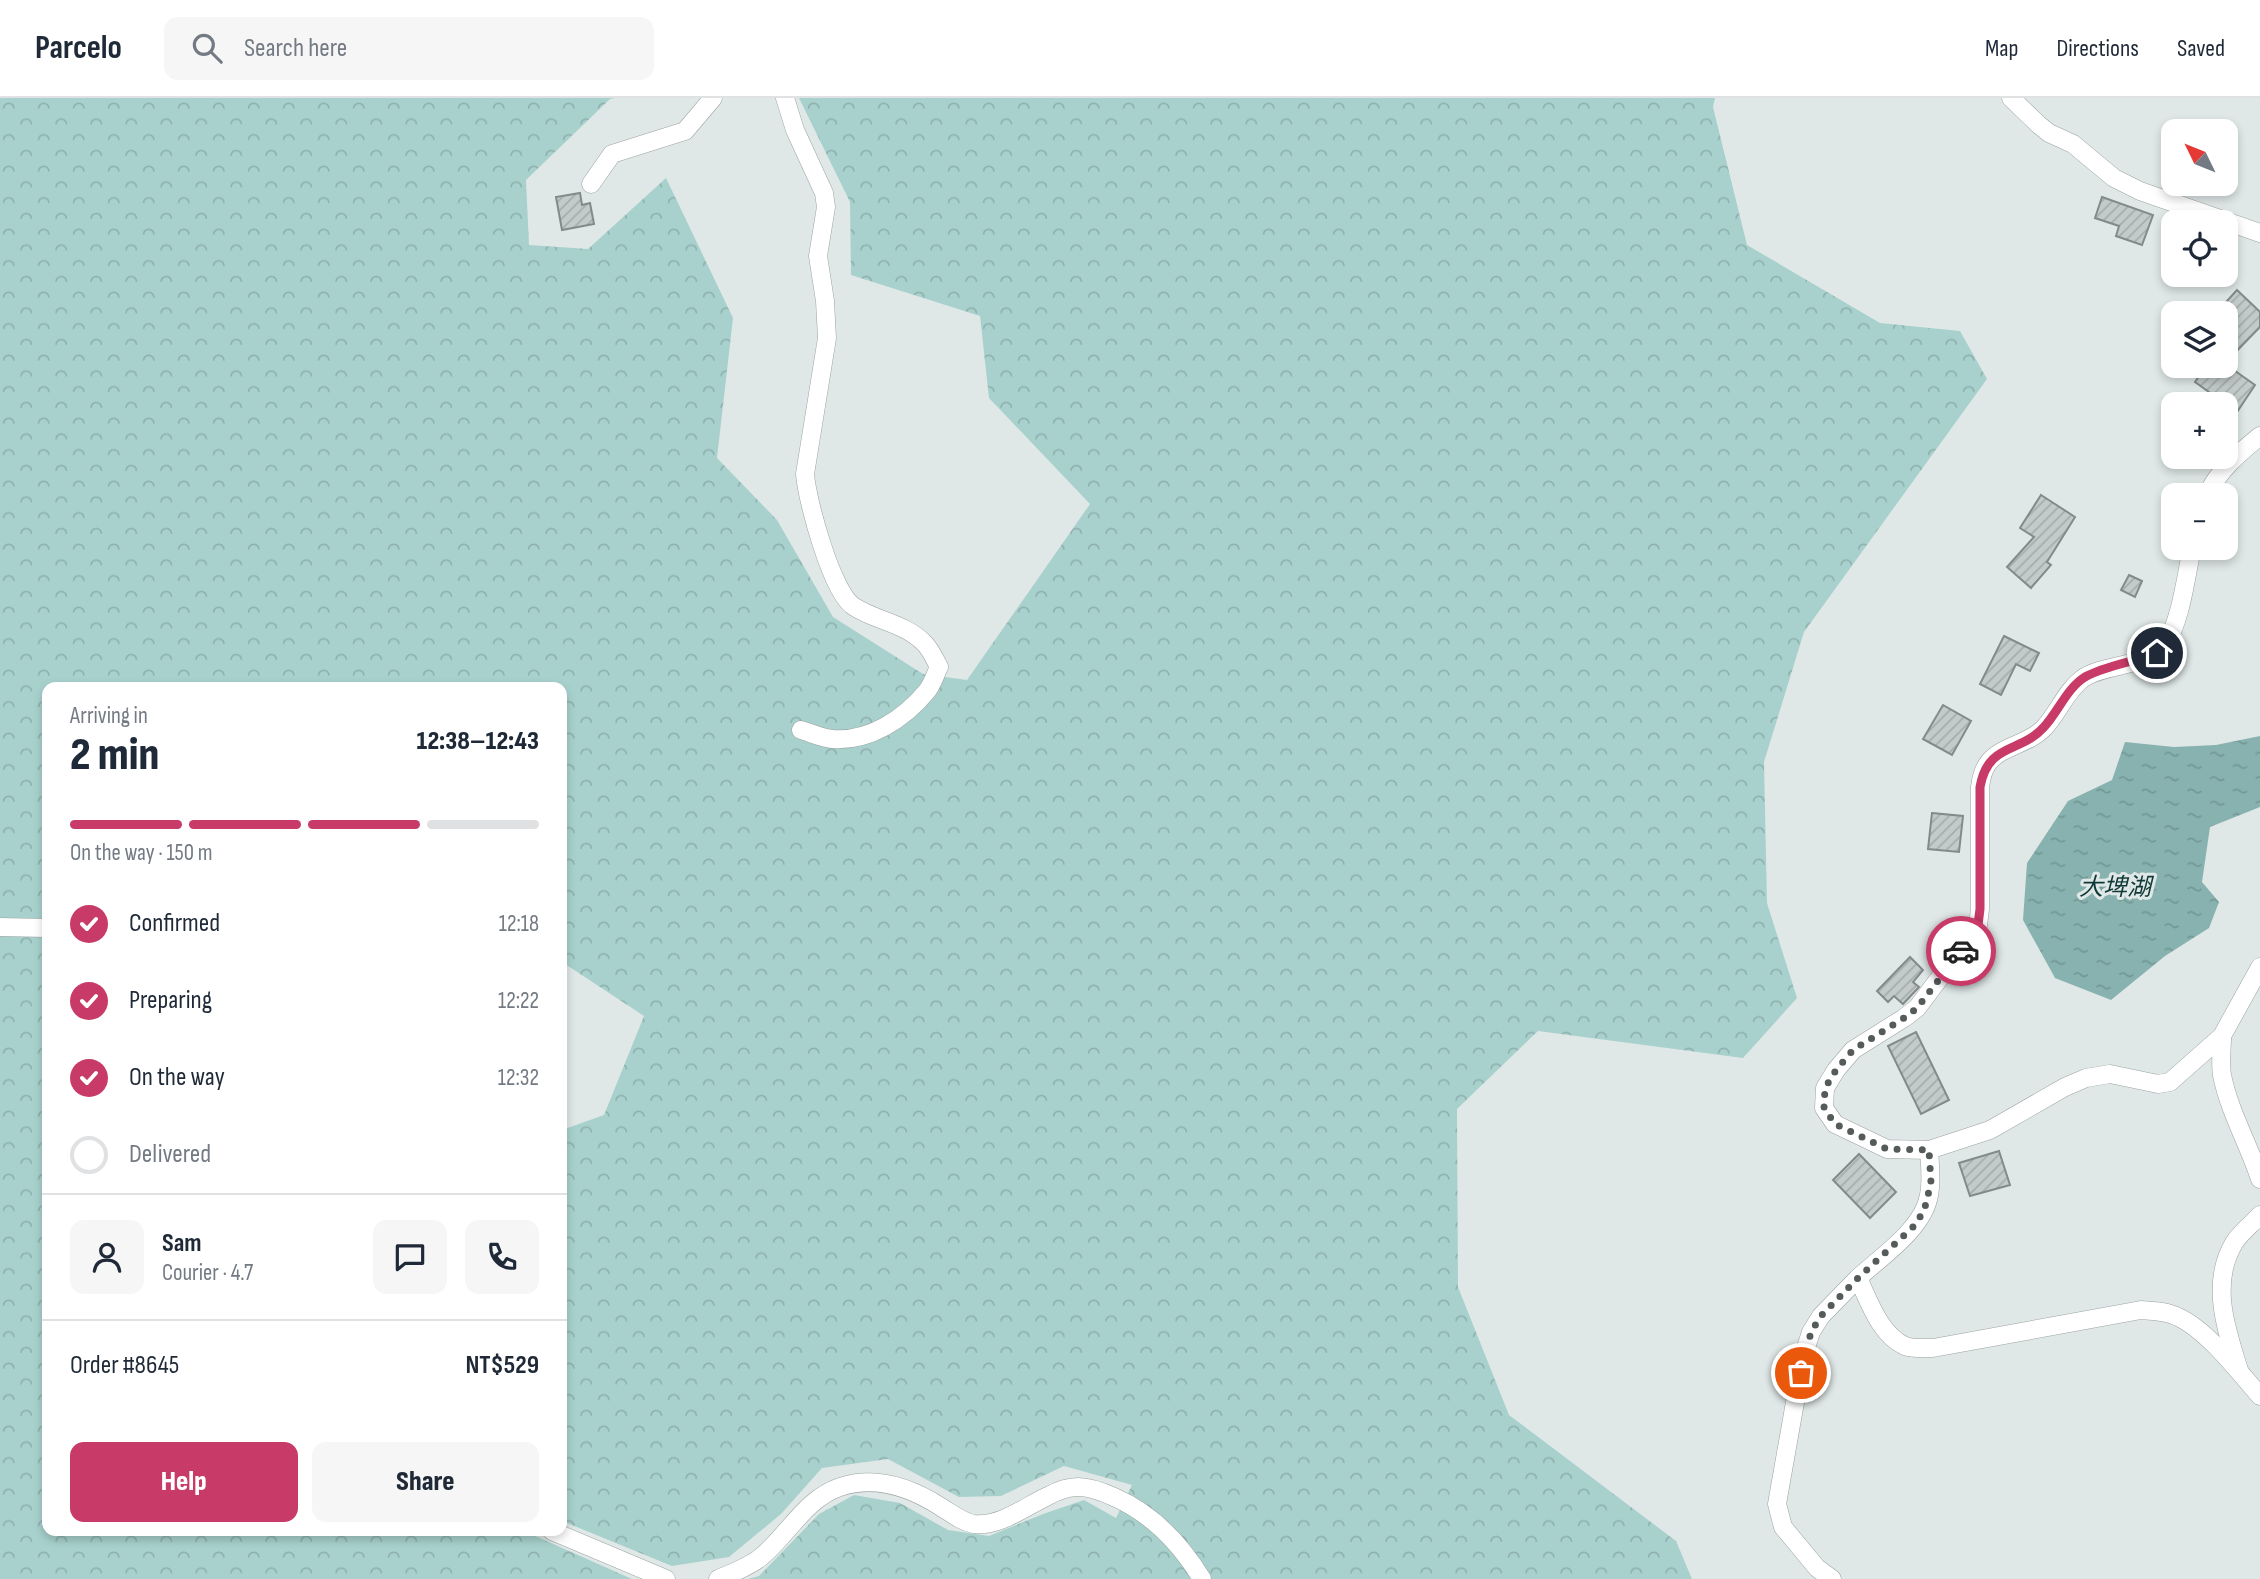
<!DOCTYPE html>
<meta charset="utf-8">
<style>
body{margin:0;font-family:"Sofia Sans Condensed","Noto Sans TC",sans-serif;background:#f6f6f7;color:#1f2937;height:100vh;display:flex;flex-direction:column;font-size:26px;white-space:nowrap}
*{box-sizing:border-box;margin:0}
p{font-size:23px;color:#747a83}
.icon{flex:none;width:38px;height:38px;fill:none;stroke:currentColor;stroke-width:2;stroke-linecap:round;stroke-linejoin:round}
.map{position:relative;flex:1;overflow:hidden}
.sheet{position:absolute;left:42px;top:584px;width:525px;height:854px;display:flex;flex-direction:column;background:#fff;border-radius:14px;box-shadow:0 4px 10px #0003}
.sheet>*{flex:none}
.needle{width:46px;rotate:313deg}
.fabs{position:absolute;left:2161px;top:21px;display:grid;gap:14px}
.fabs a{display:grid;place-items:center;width:77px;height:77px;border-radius:14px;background:#fff;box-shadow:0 4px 10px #0003;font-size:35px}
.pin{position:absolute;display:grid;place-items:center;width:60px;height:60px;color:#fff;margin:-30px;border:4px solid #fff;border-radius:50%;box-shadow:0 2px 7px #0007}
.courier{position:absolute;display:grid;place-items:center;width:70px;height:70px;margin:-35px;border:5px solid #c83a67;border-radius:50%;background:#fff;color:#222;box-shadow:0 2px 9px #0007}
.overview em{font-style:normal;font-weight:800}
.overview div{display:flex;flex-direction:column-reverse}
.overview{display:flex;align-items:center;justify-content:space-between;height:119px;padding:0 28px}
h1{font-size:46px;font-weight:800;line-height:52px}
.bar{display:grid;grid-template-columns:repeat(4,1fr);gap:10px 7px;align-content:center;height:84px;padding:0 28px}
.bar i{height:9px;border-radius:5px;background:#e0e1e3}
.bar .current{background:#c83a67}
.bar p{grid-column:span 4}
.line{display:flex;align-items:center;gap:18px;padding:0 28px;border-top:2px solid #e0e1e3}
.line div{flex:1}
.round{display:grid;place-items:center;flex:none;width:74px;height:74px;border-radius:14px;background:#f6f6f7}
ol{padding:0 28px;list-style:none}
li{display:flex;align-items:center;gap:21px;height:77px}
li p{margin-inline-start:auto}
li .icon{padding:7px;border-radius:50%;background:#c83a67;color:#fff;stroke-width:4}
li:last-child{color:#747a83}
li i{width:38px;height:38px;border:4px solid #e0e1e3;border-radius:50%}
.cta{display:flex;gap:14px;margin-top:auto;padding:14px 28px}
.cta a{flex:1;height:80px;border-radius:14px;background:#c83a67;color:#fff;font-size:28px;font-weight:800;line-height:80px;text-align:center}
.cta a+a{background:#f6f6f7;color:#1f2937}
header{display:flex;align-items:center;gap:42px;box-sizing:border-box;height:98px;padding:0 35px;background:#fff;border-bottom:2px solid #e0e1e3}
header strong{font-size:33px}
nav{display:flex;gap:38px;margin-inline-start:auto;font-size:24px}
.search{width:490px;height:63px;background:#f6f6f7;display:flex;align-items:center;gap:18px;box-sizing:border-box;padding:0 24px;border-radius:14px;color:#747a83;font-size:26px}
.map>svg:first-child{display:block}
.forest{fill:url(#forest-crowns)}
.water{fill:url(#water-ripples)}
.building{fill:url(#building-hatch);stroke:#838b8a;stroke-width:2}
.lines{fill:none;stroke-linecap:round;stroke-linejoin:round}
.minor-casing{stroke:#9ba3a2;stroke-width:19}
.minor{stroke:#fff;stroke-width:18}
.done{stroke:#555a5a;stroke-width:7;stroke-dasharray:0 12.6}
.route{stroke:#c83a67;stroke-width:9}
.labels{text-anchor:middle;stroke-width:6;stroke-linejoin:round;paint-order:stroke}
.water-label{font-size:24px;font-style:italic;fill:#0f3936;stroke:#dfe8e7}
</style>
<header>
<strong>Parcelo</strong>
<div class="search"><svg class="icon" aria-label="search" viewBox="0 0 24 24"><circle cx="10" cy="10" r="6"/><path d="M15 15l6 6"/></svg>Search here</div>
<nav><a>Map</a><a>Directions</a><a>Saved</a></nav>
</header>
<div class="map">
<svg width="2260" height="1481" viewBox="0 0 2260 1481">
<defs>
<pattern id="forest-crowns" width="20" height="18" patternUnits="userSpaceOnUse" patternTransform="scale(1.75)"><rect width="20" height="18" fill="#a8d1cd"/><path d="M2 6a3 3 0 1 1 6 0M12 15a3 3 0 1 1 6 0" fill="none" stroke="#8fb2af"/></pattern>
<pattern id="water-ripples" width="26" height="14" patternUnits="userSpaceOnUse" patternTransform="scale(1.75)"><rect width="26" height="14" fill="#87b2af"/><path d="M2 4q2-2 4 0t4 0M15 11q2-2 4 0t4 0" fill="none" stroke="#739895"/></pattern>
<pattern id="building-hatch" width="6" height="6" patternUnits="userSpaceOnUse" patternTransform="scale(1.75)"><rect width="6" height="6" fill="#c2cbca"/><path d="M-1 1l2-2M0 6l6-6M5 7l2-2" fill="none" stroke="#a5adac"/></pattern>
</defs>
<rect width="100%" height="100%" fill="#dfe8e7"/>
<polygon class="forest" points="0,0 615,0 610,1 526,82 529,147 588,151 666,80 733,220 717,360 777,422 833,519 923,576 967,582 1090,406 989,300 980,218 851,177 850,104 799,0 1715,0 1713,9 1747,147 1880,225 1960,233 1987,281 1804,534 1764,664 1767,805 1797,900 1743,960 1538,933 1457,1011 1458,1189 1509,1317 1676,1443 1692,1481 748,1481 759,1478 819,1416 854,1397 900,1405 948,1432 989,1438 1043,1416 1084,1402 1116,1420 1132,1387 1064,1368 1001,1398 959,1399 888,1361 822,1370 781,1416 729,1459 672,1468 562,1423 562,1032 604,1017 644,918 562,864 562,590 47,590 47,1433 524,1433 632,1481 0,1481"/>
<polygon class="water" points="2260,638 2260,709 2210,729 2202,784 2219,804 2209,830 2165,858 2111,902 2055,880 2023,822 2027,765 2068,703 2112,682 2125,644 2174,649 2216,647"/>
<g class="building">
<polygon points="580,95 582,107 590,105 594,126 562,132 556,99"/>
<polygon points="2102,99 2153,117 2142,147 2116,138 2119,128 2095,120"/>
<polygon points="2237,192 2260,214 2260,229 2226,264 2226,215 2216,215"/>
<polygon points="2206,268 2228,268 2255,287 2237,314 2195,284"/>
<polygon points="2041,397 2075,419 2047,464 2051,467 2031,490 2007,469 2034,439 2020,430"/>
<polygon points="2129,477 2142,483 2135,499 2121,492"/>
<polygon points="2004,538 2039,555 2030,573 2016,566 2001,597 1980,586"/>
<polygon points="1943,607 1971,623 1952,657 1923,641"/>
<polygon points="1932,715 1963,718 1959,754 1928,751"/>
<polygon points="1910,859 1923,872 1913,884 1919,889 1903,906 1894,898 1888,904 1877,893"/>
<polygon points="1916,934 1949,1002 1921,1016 1888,948"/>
<polygon points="1999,1053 2010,1087 1970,1098 1959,1065"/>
<polygon points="1859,1056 1896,1094 1870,1120 1833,1082"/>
</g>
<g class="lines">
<g class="minor-casing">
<g id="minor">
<path d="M 785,0 L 795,32 L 824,95 L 826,109 L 818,158 L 825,203 L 827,240 L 805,376 C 807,403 832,494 853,508 C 875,523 906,525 925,546 C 931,552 935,562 939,569 C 935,577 932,587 927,593 C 904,621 869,644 832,641 C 822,640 811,635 801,632"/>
<polyline points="2011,0 2039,27 2049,35 2073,46 2114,80 2140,93 2260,135"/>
<polyline points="591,86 612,56 685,33 713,0"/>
<path d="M 2207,397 C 2218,373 2239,355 2260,338"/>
<path d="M 2192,450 C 2186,478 2181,523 2165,547 C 2150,569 2104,565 2082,581 C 2065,594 2058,616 2043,631 C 2028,646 2002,648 1989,664 C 1983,671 1981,681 1980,689 L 1980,811 L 1978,827 L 1972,837 L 1917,910 L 1904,920 L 1853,952 L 1836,972 L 1825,990 L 1824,1010 L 1835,1026 L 1887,1051 L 1929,1052 L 1990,1032 L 2065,989 L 2086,980 L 2110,976 L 2158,986 L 2170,984 L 2222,938 L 2260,869"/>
<polyline points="0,829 47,830"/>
<path d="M 2222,938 C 2222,951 2220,965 2222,977 C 2229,1013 2249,1047 2260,1081"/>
<path d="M 1929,1052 C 1930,1067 1932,1082 1929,1097 C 1924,1130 1882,1158 1858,1180 C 1869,1203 1880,1237 1905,1248 C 1913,1251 1924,1250 1933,1250 L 2141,1212 C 2153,1213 2167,1213 2178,1219 C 2207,1232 2239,1274 2260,1298"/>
<path d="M 2239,1272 C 2226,1231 2210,1185 2234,1145 C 2240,1135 2252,1126 2260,1117"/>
<polyline points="552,1433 666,1481"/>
<path d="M 718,1481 C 732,1475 749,1469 761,1459 C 787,1438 806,1400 840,1389 C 876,1377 910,1389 941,1409 C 951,1415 962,1424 974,1426 C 1000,1429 1026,1408 1048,1398 C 1057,1393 1068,1389 1078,1389 C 1091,1389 1103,1394 1114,1399 C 1153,1416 1180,1445 1202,1481"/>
<polyline points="1832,1481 1817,1470 1783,1429 1777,1406 1803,1259 1811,1234 1821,1218 1858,1180"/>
</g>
</g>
<use href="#minor" class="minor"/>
</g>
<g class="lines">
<polyline class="done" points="1801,1275 1811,1234 1821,1218 1858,1180 1913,1129 1924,1113 1931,1085 1929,1052 1887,1051 1835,1026 1824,1010 1825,990 1836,972 1853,952 1904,920 1917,910 1961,853"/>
<path class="route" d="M 1961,853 L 1978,827 L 1980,811 L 1980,689 C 1988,644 2020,656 2044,629 C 2058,614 2067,590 2085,579 C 2107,567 2134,564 2157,555"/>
</g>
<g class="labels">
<g class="water-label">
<text x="2115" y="797">大埤湖</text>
</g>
</g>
</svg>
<div class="fabs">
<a><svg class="needle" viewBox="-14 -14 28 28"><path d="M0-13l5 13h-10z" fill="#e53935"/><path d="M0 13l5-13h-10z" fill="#747a83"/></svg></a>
<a><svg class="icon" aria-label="locate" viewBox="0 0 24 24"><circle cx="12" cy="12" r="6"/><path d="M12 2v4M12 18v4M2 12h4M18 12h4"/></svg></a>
<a><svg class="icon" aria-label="layers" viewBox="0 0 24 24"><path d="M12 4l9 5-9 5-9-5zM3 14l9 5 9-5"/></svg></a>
<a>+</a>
<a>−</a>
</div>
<div class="pin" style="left:1801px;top:1275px;background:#ea580c"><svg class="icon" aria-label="bag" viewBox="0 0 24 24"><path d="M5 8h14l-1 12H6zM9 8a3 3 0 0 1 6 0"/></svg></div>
<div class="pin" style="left:2157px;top:555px;background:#1f2937"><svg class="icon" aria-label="home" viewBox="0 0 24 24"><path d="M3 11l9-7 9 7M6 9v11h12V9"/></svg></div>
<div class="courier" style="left:1961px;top:853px"><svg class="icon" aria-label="car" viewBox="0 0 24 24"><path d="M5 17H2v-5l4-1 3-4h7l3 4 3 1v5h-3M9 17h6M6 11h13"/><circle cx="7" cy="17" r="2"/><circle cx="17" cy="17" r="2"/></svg></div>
<section class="sheet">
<div class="overview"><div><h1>2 min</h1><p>Arriving in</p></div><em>12:38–12:43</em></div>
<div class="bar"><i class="current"></i><i class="current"></i><i class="current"></i><i></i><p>On the way · 150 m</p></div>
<ol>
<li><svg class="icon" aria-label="check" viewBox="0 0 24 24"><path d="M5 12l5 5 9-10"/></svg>Confirmed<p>12:18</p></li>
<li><svg class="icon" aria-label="check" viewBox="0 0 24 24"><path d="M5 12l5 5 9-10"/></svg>Preparing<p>12:22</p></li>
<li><svg class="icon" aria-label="check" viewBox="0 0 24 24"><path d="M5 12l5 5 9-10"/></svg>On the way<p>12:32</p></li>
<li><i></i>Delivered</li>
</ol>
<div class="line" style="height:126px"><a class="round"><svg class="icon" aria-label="person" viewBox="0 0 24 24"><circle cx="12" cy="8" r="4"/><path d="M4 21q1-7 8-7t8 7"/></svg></a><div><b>Sam</b><p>Courier · 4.7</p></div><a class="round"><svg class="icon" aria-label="chat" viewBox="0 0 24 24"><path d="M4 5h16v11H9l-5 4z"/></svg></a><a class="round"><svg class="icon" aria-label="phone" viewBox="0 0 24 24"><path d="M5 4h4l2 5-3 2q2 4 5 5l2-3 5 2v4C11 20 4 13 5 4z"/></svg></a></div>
<div class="line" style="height:91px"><div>Order #8645</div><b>NT$529</b></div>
<div class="cta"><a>Help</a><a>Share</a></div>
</section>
</div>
